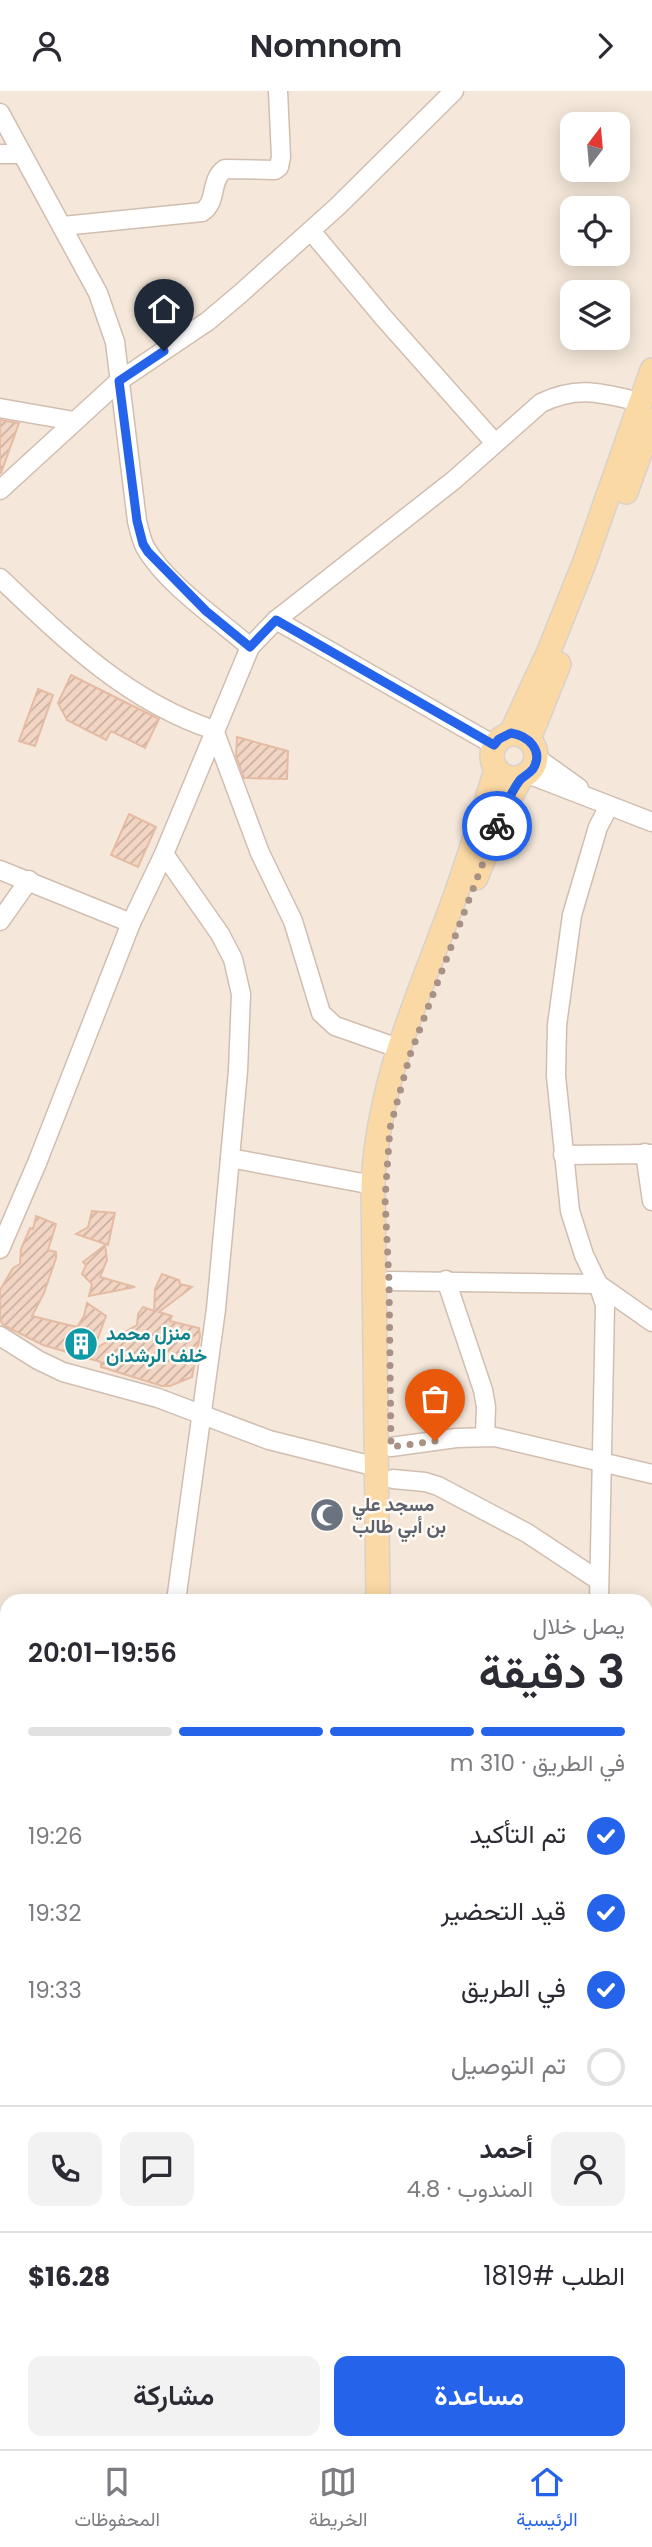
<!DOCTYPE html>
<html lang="ar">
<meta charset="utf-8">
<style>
body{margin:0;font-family:Poppins,Vazirmatn,sans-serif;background:#f2f2f3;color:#2b2b33;direction:rtl;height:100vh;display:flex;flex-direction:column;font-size:26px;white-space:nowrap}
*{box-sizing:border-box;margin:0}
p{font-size:23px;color:#7c7c81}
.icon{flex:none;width:38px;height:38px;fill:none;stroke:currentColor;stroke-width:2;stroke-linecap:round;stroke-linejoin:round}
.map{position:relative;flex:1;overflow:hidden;direction:ltr}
.sheet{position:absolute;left:0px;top:1503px;width:653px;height:856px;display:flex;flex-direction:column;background:#fff;border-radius:21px 21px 0 0;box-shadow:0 4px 18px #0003;direction:rtl}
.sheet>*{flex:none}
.needle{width:46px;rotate:16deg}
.tools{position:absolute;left:560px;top:21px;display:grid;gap:14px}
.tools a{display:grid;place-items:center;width:70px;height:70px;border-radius:14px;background:#fff;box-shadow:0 4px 18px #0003;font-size:35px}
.pin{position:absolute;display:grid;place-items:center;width:60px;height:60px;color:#fff;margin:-72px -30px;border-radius:50% 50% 50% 0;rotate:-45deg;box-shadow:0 0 7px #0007}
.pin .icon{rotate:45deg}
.courier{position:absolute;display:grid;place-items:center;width:70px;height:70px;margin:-35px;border:5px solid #2563eb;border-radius:50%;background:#fff;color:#222;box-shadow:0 2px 9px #0007}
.overview em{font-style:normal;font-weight:600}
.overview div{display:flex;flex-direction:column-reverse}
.overview{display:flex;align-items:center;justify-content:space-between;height:119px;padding:0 28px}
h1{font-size:46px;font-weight:600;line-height:52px}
.bar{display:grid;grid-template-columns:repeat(4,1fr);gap:10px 7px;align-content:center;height:84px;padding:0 28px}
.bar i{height:9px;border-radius:5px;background:#e1e1e2}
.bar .active{background:#2563eb}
.bar p{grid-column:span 4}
.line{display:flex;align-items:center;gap:18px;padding:0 28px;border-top:2px solid #e1e1e2}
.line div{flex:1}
.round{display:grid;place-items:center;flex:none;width:74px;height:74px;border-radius:14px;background:#f2f2f3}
ol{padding:0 28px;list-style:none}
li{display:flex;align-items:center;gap:21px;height:77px}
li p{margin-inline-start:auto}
li .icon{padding:7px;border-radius:50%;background:#2563eb;color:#fff;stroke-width:4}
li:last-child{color:#7c7c81}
li i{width:38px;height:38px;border:4px solid #e1e1e2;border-radius:50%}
.cta{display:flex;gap:14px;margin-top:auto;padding:14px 28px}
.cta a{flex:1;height:80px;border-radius:14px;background:#2563eb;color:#fff;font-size:28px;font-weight:600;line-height:80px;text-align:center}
.cta a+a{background:#f2f2f3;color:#2b2b33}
header{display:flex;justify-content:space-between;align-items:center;height:91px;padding:0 28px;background:#fff;font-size:32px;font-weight:600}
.dock{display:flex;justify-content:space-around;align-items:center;height:98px;border-top:2px solid #e1e1e2;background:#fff;font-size:19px;color:#7c7c81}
.dock a{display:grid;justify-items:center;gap:4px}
.dock .active{color:#2563eb}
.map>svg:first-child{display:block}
.residential{fill:#f5e8da;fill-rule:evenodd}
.building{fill:url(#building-hatch);stroke:#e6bba3;stroke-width:2}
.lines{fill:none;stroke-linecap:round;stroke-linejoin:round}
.minor-casing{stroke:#d1beb0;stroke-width:21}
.major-casing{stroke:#dad1cd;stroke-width:26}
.minor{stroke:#fff;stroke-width:18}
.major{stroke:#fbd9a5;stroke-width:23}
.done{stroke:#a89285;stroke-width:7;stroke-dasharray:0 12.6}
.route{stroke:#2563eb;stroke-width:9}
.labels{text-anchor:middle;stroke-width:5;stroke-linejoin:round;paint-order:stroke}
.culture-label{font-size:19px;font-weight:bold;fill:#0d838f;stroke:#fffaf3;text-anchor:start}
.worship-label{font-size:19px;font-weight:bold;fill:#5b616d;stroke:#fffaf3;text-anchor:start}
</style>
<header><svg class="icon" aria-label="forward" viewBox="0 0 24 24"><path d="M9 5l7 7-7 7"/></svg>Nomnom<svg class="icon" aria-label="person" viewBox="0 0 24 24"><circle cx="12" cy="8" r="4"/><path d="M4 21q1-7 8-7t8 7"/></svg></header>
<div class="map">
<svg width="652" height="2358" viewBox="0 0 652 2358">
<defs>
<pattern id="building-hatch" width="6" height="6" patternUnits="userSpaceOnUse" patternTransform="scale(1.75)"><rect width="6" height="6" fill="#f3d5c3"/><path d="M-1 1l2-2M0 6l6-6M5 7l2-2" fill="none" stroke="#cab0a1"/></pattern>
</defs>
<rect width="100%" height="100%" fill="#fdf6ec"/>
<path class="residential" d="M 0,0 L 652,0 L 652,2358 L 0,2358 ZM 572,33 L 618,33 L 618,79 L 572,79 ZM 572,117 L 618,117 L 618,163 L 572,163 ZM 572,201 L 618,201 L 618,247 L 572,247 ZM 7,1510 L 646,1510 L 646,2352 L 7,2352 Z"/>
<g class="building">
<polygon points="0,329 19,332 1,382 0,382"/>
<polygon points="71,584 159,628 145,657 111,640 106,649 67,629 58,612"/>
<polygon points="38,598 53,604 35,655 19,650"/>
<polygon points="237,646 288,660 287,688 244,687 236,665"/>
<polygon points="129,723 156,736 138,776 111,764"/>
<polygon points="92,1120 115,1122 108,1154 76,1143 88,1136"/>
<polygon points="36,1125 56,1133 48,1159 56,1161 56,1167 44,1202 32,1225 77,1236 84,1225 87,1212 106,1225 94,1258 137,1234 138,1223 143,1216 154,1220 155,1198 162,1183 179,1189 180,1193 192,1196 159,1221 172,1225 170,1230 199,1237 200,1245 192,1286 170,1295 162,1295 101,1276 101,1271 43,1254 3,1234 0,1228 0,1199 13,1177 20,1173 21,1158 30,1137 33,1138"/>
<polygon points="105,1154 107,1169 100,1186 135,1196 89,1205 92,1193 82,1183 86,1174 83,1171"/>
</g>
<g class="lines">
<g class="minor-casing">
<g id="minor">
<path d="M 0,22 L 98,202 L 115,251 L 137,430 C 139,438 141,448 145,456 C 166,493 218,528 250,556"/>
<polyline points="0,63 22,63"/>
<path d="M 63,135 L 202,121 C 218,111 209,89 225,78 L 275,79 L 279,76 L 281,66 L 278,0"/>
<polyline points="311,140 383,226 495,352"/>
<polyline points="0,317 74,330"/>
<polyline points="0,399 119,290 208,230 240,203 338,115 454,0"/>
<path d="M 0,487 C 64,548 128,611 214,639 L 260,762 L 293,830 L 321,922 L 335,935 L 398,957"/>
<polyline points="276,529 494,654"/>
<polyline points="537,667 579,697"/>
<polyline points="528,683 652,731"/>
<polyline points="164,763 220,843 233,868 241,903 238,980 216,1218 176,1510"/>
<polyline points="0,779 131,832"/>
<polyline points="0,830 29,789"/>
<polyline points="645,1062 652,1110"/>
<polyline points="563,1064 652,1063"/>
<polyline points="230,1067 373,1094"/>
<path d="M 0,1158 L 37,1072 L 131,832 L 164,763 L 250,556 L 276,529 L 454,389 L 541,312 C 578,294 602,302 640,311"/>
<polyline points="446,1189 483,1299 486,1316 485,1345"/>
<polyline points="389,1190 598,1193 652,1231"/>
<polyline points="0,1245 38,1269 63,1281 158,1307 269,1349 377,1376"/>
<polyline points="391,1356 456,1347 495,1346 652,1383"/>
<polyline points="393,1388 425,1391 438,1395 527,1442 598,1489"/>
<polyline points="599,1510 605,1214 598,1193 584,1164 570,1120 556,985 557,934 572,824 598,736 609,715"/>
<polyline points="646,1551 652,1554"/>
<polyline points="646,1638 652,1641"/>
<polyline points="0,1670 7,1669"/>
<polyline points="646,1866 652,1869"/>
<polyline points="646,2126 652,2134"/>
<polyline points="592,2352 595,2358"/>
<polyline points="92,2358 108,2352"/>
</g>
</g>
<g class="major-casing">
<g id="major">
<polyline points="626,401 652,329"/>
<polyline points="511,642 549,560 585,470 652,279"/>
<circle cx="514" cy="665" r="22"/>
<polyline points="529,648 559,573"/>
<polyline points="476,787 503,720 521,687"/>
<path d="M 378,1510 L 373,1094 C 378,993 415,914 449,822 C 467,775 481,726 496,679"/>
<polyline points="0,2193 7,2174"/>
<polyline points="0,2246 7,2219"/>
</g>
</g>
<use href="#minor" class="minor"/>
<use href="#major" class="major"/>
</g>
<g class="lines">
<polyline class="done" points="435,1350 391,1356 389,1190 385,1108 390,1037 410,964 497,735"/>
<path class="route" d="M 164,260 L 119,290 L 137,430 L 143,453 L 148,461 L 206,520 L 250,556 L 276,529 L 494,654 L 499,648 L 511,642 C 529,645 544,660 533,678 C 529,683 524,685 520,689 C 510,702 503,720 497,735"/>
</g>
<defs>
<g id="building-disc" transform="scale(1.75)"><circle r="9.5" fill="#0f9aa8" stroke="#fffaf3"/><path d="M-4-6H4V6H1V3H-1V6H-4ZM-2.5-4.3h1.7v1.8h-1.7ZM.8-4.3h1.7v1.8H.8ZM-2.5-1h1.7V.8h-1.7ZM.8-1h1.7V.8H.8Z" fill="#fff"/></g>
<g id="mosque-disc" transform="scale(1.75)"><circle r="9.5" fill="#6b7280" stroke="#fffaf3"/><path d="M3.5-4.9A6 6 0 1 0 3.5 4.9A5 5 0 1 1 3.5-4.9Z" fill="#fff"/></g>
</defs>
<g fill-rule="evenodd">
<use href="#building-disc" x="81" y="1253"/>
<use href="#mosque-disc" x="327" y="1424"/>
</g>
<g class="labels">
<g class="culture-label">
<text x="106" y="1249">منزل محمد<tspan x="106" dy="22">خلف الرشدان</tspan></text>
</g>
<g class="worship-label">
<text x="352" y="1420">مسجد علي<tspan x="352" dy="22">بن أبي طالب</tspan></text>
</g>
</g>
</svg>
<div class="tools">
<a><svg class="needle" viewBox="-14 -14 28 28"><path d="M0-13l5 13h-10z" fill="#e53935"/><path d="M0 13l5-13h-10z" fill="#7c7c81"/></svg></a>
<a><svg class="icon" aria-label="locate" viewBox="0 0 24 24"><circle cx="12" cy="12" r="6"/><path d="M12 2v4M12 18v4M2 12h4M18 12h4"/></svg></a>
<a><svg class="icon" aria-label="layers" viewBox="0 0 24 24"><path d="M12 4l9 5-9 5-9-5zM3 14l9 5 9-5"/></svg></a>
</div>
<div class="pin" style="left:435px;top:1350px;background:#ea580c"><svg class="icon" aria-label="bag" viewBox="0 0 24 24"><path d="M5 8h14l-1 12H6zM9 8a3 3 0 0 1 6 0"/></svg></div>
<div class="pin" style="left:164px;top:260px;background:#1f2937"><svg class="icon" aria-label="home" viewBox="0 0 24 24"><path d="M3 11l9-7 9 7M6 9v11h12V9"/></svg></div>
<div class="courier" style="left:497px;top:735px"><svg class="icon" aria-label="bike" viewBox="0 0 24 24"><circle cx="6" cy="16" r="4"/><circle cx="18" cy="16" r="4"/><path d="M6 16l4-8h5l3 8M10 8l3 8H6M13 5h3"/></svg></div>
<section class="sheet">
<div class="overview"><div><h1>3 دقيقة</h1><p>يصل خلال</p></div><em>19:56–20:01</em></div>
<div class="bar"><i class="active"></i><i class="active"></i><i class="active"></i><i></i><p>في الطريق · 310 m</p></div>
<ol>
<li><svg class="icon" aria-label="check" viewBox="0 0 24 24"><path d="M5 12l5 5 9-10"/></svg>تم التأكيد<p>19:26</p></li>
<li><svg class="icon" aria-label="check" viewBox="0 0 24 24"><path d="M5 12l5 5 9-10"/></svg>قيد التحضير<p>19:32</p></li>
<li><svg class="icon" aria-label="check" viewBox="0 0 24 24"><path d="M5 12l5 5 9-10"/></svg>في الطريق<p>19:33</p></li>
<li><i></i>تم التوصيل</li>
</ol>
<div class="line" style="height:126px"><a class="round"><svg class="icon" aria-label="person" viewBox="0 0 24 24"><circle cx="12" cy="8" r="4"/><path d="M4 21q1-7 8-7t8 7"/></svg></a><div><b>أحمد</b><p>المندوب · 4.8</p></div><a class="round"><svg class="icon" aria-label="chat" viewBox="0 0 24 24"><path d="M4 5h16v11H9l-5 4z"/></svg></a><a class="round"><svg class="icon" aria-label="phone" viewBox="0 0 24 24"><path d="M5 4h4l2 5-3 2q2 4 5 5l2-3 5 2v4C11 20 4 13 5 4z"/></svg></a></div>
<div class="line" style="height:91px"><div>الطلب #1819</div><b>$16.28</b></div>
<div class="cta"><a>مساعدة</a><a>مشاركة</a></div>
</section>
</div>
<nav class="dock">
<a class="active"><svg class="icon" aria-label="home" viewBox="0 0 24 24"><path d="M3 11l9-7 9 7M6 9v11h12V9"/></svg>الرئيسية</a>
<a><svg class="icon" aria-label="map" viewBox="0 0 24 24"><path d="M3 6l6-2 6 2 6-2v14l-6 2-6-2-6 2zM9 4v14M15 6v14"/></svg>الخريطة</a>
<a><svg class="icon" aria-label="saved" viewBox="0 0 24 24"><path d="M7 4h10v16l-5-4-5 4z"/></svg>المحفوظات</a>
</nav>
